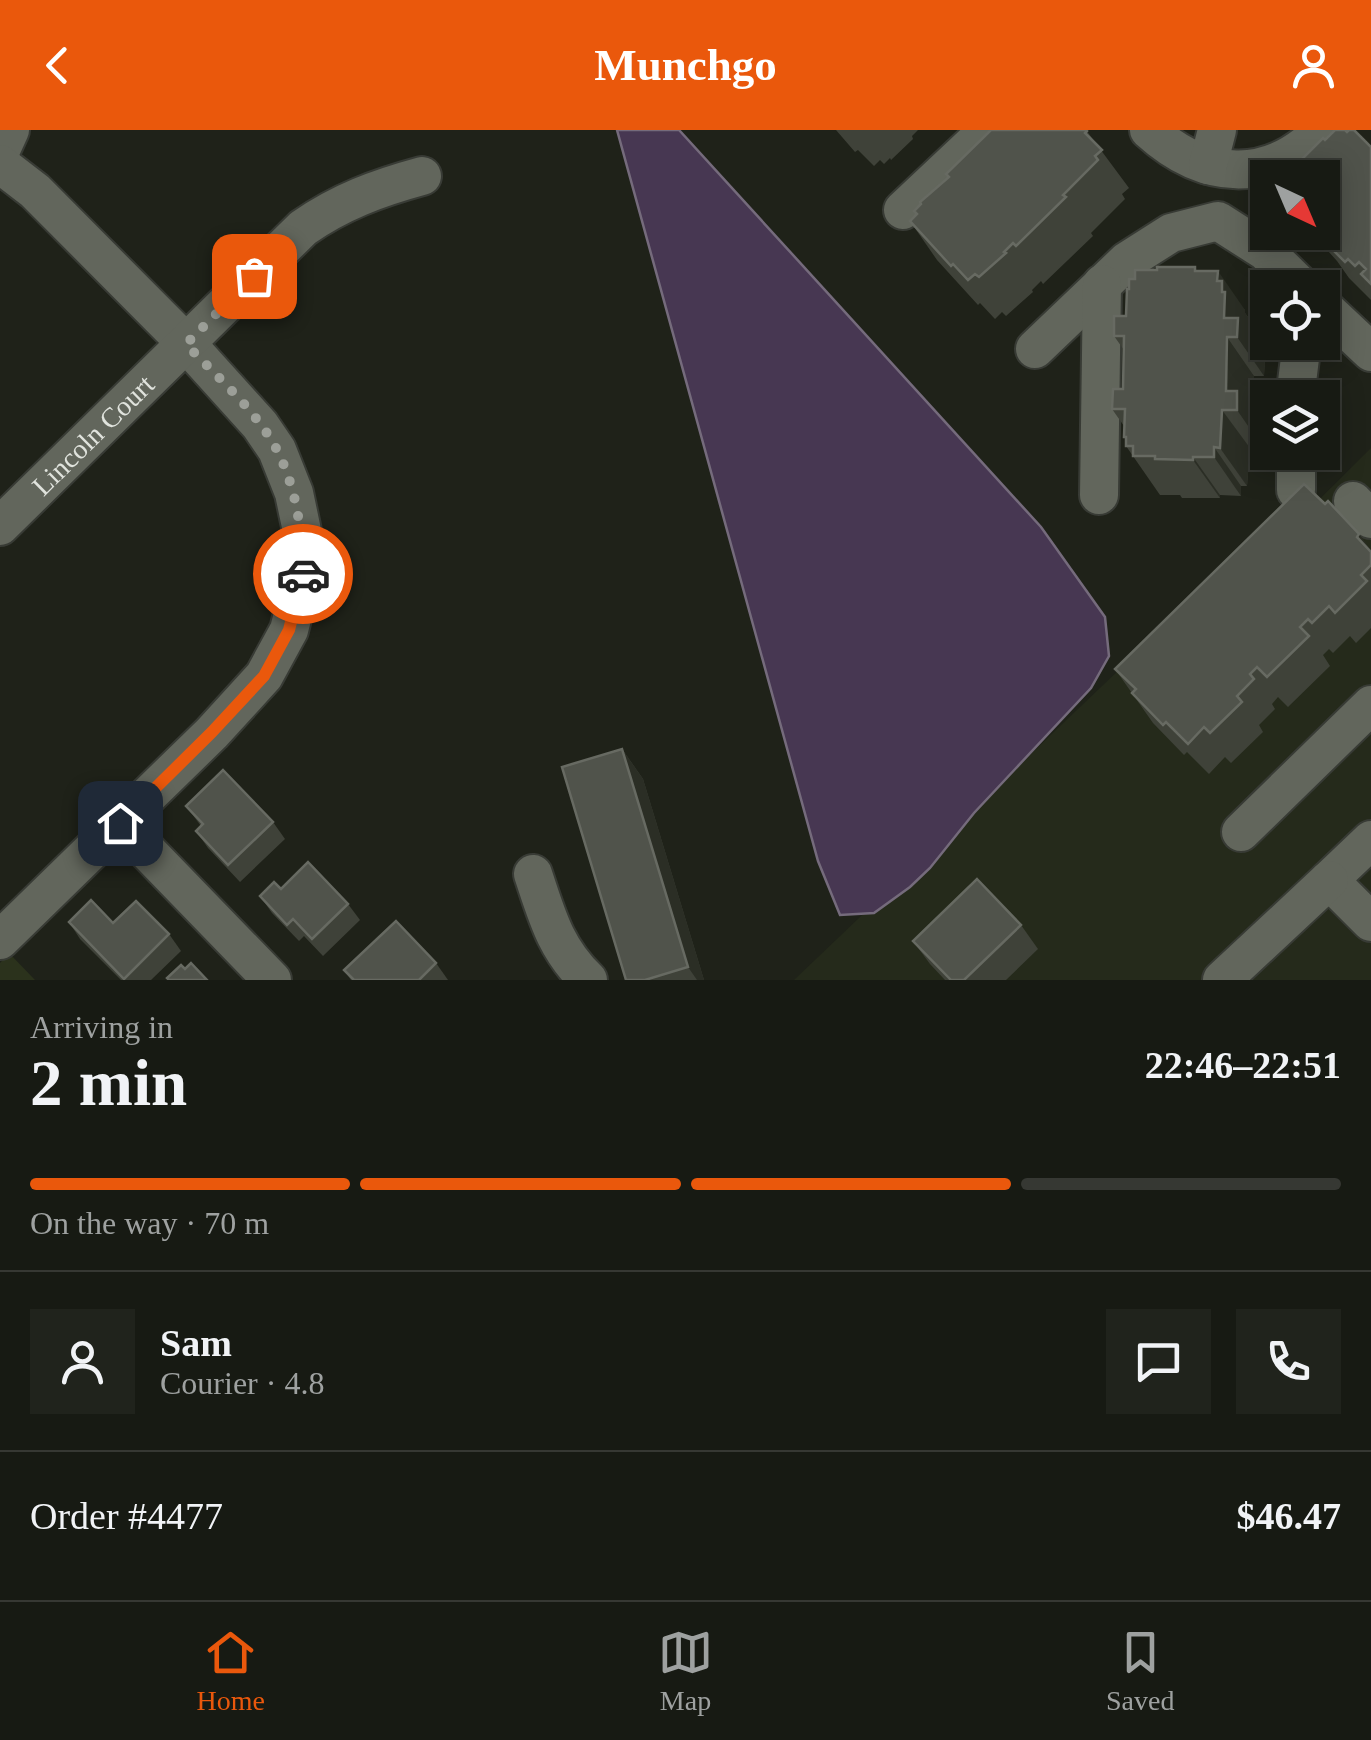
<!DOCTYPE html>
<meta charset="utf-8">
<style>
body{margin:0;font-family:Georgia,serif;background:#20231c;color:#f1f3f6;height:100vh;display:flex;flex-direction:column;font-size:38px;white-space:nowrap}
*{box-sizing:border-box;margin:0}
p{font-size:32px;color:#9ea1a0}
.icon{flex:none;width:55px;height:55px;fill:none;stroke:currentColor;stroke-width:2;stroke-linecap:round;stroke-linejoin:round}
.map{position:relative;height:850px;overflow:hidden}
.side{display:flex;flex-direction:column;background:#171a13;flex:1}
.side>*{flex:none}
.needle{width:65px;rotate:136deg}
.buttons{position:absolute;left:1250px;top:30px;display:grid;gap:20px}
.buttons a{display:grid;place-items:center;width:90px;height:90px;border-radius:0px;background:#171a13;box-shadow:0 5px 25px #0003,0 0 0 2px #363833;font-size:50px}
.pin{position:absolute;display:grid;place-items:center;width:85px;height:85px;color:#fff;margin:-42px;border-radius:20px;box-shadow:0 5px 15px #0006}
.courier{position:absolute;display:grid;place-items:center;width:100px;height:100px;margin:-50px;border:8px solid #ea580c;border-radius:50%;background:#fff;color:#222;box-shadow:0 2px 12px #0007}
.headline em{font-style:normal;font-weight:700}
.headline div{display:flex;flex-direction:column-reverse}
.headline{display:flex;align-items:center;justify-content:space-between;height:170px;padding:0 30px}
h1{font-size:65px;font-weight:700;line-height:75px}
.bar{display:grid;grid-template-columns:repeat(4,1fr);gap:15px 10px;align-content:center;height:120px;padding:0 30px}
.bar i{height:12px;border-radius:8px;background:#363833}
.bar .on{background:#ea580c}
.bar p{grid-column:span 4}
.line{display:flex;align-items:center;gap:25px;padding:0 30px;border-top:2px solid #363833}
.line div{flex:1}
.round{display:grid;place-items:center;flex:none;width:105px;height:105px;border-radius:0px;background:#20231c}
header{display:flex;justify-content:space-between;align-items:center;height:130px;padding:0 30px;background:#ea580c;color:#fff;font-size:45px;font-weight:700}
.tabs{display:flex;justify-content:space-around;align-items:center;height:140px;border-top:2px solid #363833;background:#171a13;font-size:28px;color:#9ea1a0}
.tabs a{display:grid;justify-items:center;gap:5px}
.tabs .on{color:#ea580c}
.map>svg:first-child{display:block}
.built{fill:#252a1b}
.green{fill:#2b321c}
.water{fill:#473752;stroke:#756b7c;stroke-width:2.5}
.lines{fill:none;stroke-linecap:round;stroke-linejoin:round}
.minor-casing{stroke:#383b35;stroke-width:42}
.minor{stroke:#62665c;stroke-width:38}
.wall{fill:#3f4239}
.shaded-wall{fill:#2b2e25}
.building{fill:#50534b;stroke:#676a62;stroke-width:2.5}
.done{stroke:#9c9f98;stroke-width:10;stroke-dasharray:0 18}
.route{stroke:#ea580c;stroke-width:12}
.labels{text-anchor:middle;stroke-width:8;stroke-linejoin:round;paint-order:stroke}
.street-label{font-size:28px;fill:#e0e3dd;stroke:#090b07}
</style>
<header><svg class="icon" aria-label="back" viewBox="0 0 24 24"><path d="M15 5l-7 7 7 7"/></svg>Munchgo<svg class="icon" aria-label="person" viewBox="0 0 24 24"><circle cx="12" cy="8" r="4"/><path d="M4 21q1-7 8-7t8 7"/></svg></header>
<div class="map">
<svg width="1371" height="850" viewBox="0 0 1371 850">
<rect width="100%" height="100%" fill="#1f2219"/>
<polygon class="built" points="1371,318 1371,850 794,850 1122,537 1161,527"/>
<polygon class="green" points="9,823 35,850 0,850 0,833"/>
<polygon class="water" points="617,0 679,0 1041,397 1105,487 1109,526 1091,558 974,683 930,738 910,757 874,783 840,785 818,731"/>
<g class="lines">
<g class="minor-casing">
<g id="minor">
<path d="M 1149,0 C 1204,50 1269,55 1322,0"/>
<polyline points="0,22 10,0"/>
<polyline points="0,34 35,61 186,213 260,295 277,320 294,363 302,401 303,445 289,500 264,546 212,603 0,810"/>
<polyline points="1208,35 1217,0"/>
<polyline points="903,80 988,0"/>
<polyline points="1322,176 1371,222"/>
<polyline points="1035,219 1127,131 1171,103 1218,91 1265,121 1303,158"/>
<polyline points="1295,268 1302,212"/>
<polyline points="1296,322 1296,360"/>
<polyline points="1099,365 1102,154"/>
<polyline points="1353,371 1371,389"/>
<path id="s1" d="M 0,396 L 303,98 C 340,72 378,58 422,46"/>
<polyline points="120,693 272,850"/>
<polyline points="1241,702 1371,575"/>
<polyline points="1371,710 1329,750 1371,792"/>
<path d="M 533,744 C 547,786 555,818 588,850"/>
<polyline points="1222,850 1329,750"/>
</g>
</g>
<use href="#minor" class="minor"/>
</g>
<g class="wall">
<polygon points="836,0 918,0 912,6 913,9 891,30 890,28 884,34 880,30 874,36 858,20 855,22"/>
<polygon points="1086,0 1129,58 1122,64 1125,69 1091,103 1093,106 1043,154 1041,151 1032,160 1033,162 1006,186 1002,182 995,189 980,173 978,175 937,130 910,91 917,85"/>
<polygon points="1325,10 1371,17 1371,170 1349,148 1337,131 1311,102 1322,102"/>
<polygon points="1197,141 1245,180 1245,183 1250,190 1251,208 1265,227 1264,246 1254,246 1253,285 1264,300 1264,319 1250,318 1247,356 1241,356 1241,366 1220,365 1220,368 1182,368 1180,365 1160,365 1126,316 1124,296 1112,279 1123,259 1124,220 1114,206 1126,186 1129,159"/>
<polygon points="1371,420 1371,498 1356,513 1350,506 1333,523 1329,519 1323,525 1330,536 1288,577 1278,567 1272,574 1275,579 1259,595 1263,602 1231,633 1225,627 1209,644 1187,622 1184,625 1153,593 1115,539"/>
<polygon points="622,619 643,649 704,850 626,850"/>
<polygon points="186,676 273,692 285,709 240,752 208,718 196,701 201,696"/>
<polygon points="281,759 348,774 360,790 323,826 304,806 299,811 272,783 260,766"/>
<polygon points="69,792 113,793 169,804 181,821 151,850 121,850 80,809"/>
<polygon points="1021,795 1038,819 1006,850 945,850 930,834 913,811"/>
<polygon points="436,833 448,850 351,850 344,840"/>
</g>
<g class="shaded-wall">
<polygon points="1218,141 1245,180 1245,183 1250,190 1251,208 1265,227 1264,246 1224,188 1217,151"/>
<polygon points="1227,207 1254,246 1253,285 1264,300 1264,319 1237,280 1226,261"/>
<polygon points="1222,280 1250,318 1247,356 1220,318"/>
<polygon points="1214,317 1241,356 1241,366 1214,327"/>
<polygon points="1193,327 1220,365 1220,368 1193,330"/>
<polygon points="1359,404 1371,420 1371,428 1357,407"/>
<polygon points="622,619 643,649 704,850 697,850 688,837"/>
</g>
<g class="building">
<polygon points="991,0 1086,0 1087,1 1085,3 1102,20 1095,26 1098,30 1063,65 1066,67 1016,116 1013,113 1004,122 1006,123 979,147 975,144 968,150 953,134 951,136 910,91 917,84 914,81 921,74 920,72 949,47 946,44"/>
<polygon points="1335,0 1345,0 1347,2 1349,0 1354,0 1371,17 1371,154 1361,144 1366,139 1359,132 1355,136 1348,129 1345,132 1322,109 1325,106 1322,102 1322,48 1287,48 1298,37 1296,35 1323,8 1325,10"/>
<polygon points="1157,137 1195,137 1195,141 1218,141 1217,151 1222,151 1222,162 1225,162 1224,188 1238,188 1237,207 1227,207 1226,261 1237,261 1237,280 1222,280 1220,318 1214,317 1214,327 1193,327 1193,330 1155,329 1155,326 1133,326 1133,316 1126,316 1126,307 1124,307 1125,279 1112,279 1113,259 1123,259 1124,206 1114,206 1114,186 1126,186 1127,159 1129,159 1129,149 1135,149 1135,140 1157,140"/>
<polygon points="1304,354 1325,374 1328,371 1359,404 1357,407 1371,422 1371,435 1361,445 1367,451 1335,483 1329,476 1312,493 1308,489 1300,497 1309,506 1267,547 1257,537 1250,544 1254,549 1237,566 1242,572 1210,603 1204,597 1188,614 1166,592 1163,595 1132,563 1136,559 1115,539"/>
<polygon points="622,619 688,837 645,850 626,850 562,637"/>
<polygon points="223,640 273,692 228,735 196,701 203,694 186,676"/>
<polygon points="308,732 348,774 312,809 293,789 287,795 260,766 274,752 281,759"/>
<polygon points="977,749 1021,795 964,850 951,850 913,811"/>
<polygon points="91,770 113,793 136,771 169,804 124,849 69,792"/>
<polygon points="396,791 436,833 419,850 354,850 344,840"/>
<polygon points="191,833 207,850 169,850 167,848 181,835 185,839"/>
</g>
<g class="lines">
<path class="done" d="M 254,146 L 186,214 C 216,246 258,282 278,322 C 297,361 302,401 303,444"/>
<polyline class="route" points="120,693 212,602 264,546 289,500 303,444"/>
</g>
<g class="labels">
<g class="street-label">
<text dy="10" stroke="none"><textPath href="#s1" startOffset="130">Lincoln Court</textPath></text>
</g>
</g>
</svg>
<div class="buttons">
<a><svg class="needle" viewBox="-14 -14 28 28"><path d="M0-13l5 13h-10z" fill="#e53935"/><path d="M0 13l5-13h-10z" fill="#9ea1a0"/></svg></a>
<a><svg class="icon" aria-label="locate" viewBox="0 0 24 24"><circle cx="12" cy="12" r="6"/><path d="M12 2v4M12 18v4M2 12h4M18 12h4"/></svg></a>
<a><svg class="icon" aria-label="layers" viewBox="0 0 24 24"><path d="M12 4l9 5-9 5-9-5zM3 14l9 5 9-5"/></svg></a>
</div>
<div class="pin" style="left:254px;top:146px;background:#ea580c"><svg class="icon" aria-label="bag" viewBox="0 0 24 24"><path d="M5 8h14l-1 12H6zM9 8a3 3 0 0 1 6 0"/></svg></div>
<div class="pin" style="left:120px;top:693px;background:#1f2937"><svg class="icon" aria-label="home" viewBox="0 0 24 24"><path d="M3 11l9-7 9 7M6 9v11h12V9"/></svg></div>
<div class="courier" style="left:303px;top:444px"><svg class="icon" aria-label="car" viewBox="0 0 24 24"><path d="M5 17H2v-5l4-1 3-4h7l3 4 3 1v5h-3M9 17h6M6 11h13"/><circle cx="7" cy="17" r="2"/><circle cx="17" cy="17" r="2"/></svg></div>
</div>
<section class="side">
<div class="headline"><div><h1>2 min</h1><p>Arriving in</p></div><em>22:46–22:51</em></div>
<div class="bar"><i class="on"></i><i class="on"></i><i class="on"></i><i></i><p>On the way · 70 m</p></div>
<div class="line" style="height:180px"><a class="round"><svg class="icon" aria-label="person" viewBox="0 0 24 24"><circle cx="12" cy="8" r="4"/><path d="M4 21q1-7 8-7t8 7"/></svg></a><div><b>Sam</b><p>Courier · 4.8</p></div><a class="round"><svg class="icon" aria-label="chat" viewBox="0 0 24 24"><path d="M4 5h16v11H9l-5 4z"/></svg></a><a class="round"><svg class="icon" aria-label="phone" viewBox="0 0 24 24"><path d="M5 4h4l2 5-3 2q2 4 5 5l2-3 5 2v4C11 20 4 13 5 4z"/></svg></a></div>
<div class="line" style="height:130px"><div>Order #4477</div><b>$46.47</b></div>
</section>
<nav class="tabs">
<a class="on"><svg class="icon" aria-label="home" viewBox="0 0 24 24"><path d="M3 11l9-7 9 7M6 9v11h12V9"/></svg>Home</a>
<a><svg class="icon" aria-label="map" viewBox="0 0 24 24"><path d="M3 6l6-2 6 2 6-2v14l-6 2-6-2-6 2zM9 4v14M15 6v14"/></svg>Map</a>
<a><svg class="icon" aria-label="saved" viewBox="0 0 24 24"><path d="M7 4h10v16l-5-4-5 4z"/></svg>Saved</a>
</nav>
